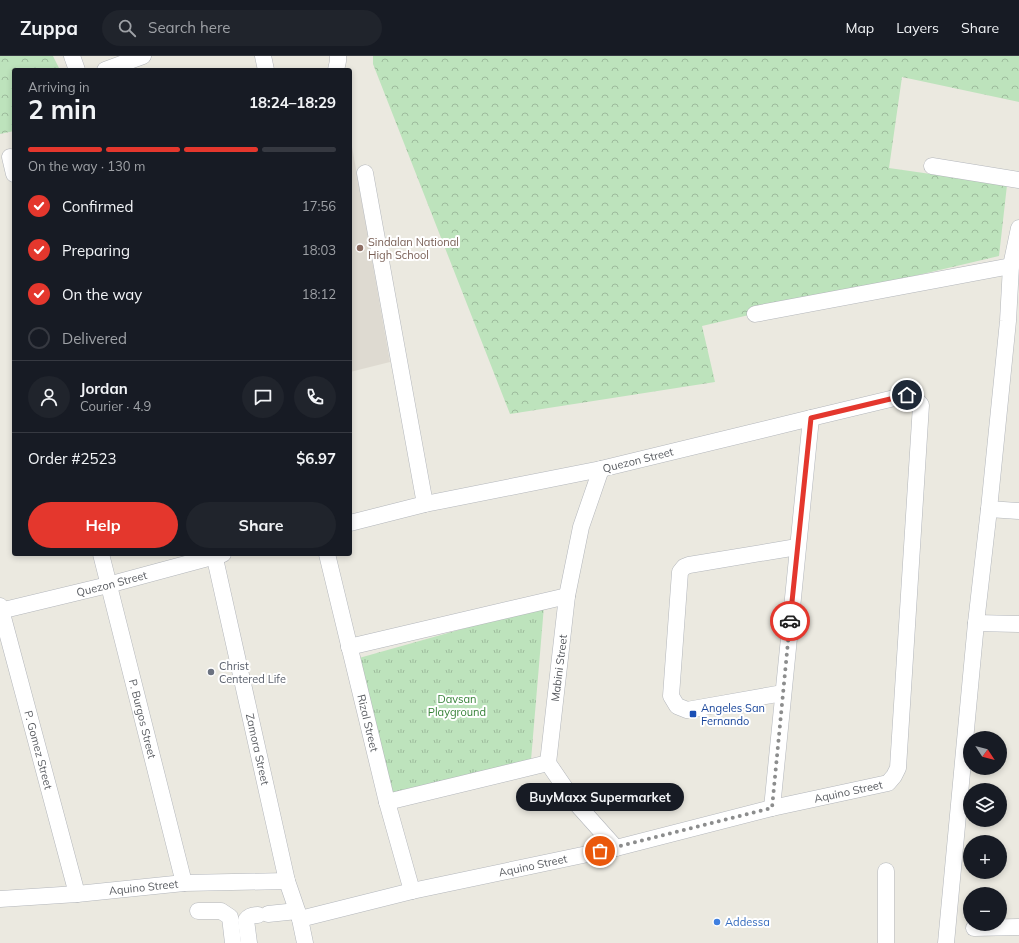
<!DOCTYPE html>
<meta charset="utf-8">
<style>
body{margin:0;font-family:Mulish,sans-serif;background:#20242c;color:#f1f3f6;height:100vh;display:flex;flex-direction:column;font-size:15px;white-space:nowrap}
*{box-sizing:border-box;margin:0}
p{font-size:13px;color:#9ea1a6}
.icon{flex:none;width:22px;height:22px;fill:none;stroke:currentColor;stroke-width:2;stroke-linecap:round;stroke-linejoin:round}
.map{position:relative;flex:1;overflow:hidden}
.details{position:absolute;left:12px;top:12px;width:340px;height:488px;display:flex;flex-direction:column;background:#171b24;border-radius:4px;box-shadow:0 2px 6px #0003}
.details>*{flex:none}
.needle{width:26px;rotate:126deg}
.tools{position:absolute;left:963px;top:675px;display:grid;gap:8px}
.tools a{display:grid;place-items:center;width:44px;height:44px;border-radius:50%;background:#171b24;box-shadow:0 2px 6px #0003;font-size:20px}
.pin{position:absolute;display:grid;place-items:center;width:34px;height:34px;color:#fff;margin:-17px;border:2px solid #fff;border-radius:50%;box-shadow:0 1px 4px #0007}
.courier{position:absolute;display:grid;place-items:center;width:40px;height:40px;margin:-20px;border:3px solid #e4372d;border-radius:50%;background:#fff;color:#222;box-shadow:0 1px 5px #0007}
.bubble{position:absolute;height:28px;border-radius:14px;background:#171b24;box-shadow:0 2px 6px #0003;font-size:13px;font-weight:700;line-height:28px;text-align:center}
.summary em{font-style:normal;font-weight:700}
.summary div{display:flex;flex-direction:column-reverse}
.summary{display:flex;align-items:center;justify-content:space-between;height:68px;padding:0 16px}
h1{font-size:26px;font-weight:700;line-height:30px}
.bar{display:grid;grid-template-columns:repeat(4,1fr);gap:6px 4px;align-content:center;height:48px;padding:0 16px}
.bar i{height:5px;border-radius:3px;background:#363941}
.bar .on{background:#e4372d}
.bar p{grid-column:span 4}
.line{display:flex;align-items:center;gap:10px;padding:0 16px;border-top:1px solid #363941}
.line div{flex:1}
.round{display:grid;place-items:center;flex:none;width:42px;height:42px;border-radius:21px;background:#20242c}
ol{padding:0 16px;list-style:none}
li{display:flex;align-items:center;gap:12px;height:44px}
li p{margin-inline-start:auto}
li .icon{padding:4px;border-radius:50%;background:#e4372d;color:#fff;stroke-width:4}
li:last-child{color:#9ea1a6}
li i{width:22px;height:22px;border:2px solid #363941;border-radius:50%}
.primary-button{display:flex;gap:8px;margin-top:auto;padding:8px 16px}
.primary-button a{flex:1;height:46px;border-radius:24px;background:#e4372d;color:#fff;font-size:16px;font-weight:700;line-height:46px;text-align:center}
.primary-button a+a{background:#20242c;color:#f1f3f6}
header{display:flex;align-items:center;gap:24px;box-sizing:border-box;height:56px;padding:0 20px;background:#171b24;border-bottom:1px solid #363941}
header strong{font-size:19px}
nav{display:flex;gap:22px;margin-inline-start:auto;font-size:14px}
.search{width:280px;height:36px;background:#20242c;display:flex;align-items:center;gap:10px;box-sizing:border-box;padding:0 14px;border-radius:22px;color:#9ea1a6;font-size:15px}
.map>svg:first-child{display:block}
.education{fill:#dedad1}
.forest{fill:url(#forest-crowns)}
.park{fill:url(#park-tufts)}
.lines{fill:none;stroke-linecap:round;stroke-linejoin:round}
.minor-casing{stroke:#b3b6bb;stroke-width:17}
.minor{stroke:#fff;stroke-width:16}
.done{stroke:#8c8d8d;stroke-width:4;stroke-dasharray:0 7.2}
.route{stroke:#e4372d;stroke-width:5}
.education-dot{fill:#8d6e63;stroke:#fff;stroke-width:1.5}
.worship-dot{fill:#6b7280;stroke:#fff;stroke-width:1.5}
.transit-dot{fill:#1a4fb4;stroke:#fff;stroke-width:1.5}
.shop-dot{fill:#3f7fe0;stroke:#fff;stroke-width:1.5}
.labels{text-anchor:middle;stroke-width:4;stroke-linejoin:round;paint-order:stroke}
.education-label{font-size:11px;fill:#785e54;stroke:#fff;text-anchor:start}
.street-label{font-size:11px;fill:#595c61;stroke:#fff}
.worship-label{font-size:11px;fill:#5b616d;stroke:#fff;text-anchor:start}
.park-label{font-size:11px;fill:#368238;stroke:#fff}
.transit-label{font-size:11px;fill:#164399;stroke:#fff;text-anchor:start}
.shop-label{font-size:11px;fill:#366cbe;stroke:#fff;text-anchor:start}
</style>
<header>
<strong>Zuppa</strong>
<div class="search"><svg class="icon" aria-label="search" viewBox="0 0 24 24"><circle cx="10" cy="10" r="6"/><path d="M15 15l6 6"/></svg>Search here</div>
<nav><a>Map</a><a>Layers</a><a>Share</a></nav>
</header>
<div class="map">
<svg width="1019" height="887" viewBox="0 0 1019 887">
<defs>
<pattern id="forest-crowns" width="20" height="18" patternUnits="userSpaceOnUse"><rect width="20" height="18" fill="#bde3bc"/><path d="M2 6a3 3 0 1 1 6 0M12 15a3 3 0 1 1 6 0" fill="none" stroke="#9dbb9c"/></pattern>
<pattern id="park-tufts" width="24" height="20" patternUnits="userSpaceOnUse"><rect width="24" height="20" fill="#bde3bc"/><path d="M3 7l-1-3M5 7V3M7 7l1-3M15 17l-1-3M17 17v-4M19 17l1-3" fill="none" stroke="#9dbb9c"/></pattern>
</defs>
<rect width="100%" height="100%" fill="#ebe9e0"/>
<polygon class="education" points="350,79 390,306 350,316"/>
<g class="forest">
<polygon points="0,0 53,0 60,14 14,14 14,75 0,78"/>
<polygon points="373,0 1019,0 1019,46 902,21 889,112 1007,129 999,200 702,270 715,326 510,358 373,8"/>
</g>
<polygon class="park" points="544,550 531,704 386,742 352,604"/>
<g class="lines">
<g class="minor-casing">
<g id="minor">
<polyline points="72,0 77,14"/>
<polyline points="263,0 266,14"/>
<polyline points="105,14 143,0"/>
<polyline points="336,14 338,5 338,0"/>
<polyline points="10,101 14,118"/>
<polyline points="932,110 1019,124"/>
<polyline points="365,117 425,448"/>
<polyline points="755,258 1011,210"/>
<polyline points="601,413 581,471 567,540 548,707 574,745 616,792"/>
<polyline points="989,453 1019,455"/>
<path id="s1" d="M 101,498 L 184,827"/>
<path id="s2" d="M 214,498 L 287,825 L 300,863 L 305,887"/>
<path id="s3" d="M 327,498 L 387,746 L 412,835"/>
<path id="s4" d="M 0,550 L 77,838"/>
<path id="s5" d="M 0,555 L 108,529 L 223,498"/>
<polyline points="976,567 1019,568"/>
<polyline points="349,591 567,540"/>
<polyline points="783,637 687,654 677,650 671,640 680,516 684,511 689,509 797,491"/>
<polyline points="387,746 548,707"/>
<polyline points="772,752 811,362"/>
<polyline points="886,815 886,887"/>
<path id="s6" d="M 0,843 L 77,838 L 184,827 L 287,825"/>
<polyline points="198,855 221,855 230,861 233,887"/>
<polyline points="268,858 297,855"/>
<path id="s7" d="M 300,863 L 412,835 L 616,792 L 772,752 L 888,727 L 894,720 L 898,712 L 921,349 L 915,342 L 907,339 L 811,362 L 601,413 L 425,448 L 350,467"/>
<polyline points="974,872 1019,871"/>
<path d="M 249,887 L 246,864 C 249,860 253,859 258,859"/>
<polyline points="946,887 976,567 989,453 1008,265 1011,210 1019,172"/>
</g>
</g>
<use href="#minor" class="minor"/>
</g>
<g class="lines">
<polyline class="done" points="600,795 772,752 790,565"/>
<polyline class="route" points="790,565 811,362 907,339"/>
</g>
<circle class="education-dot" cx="360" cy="192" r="4"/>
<circle class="worship-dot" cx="211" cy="616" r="4"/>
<rect class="transit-dot" x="689" y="654" width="8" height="8" rx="2"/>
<circle class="shop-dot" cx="717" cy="866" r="4"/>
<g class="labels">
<g class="education-label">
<text x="368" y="190">Sindalan National<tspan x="368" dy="13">High School</tspan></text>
</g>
<g class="street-label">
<text transform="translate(638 404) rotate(-14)" y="4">Quezon Street</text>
<text dy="4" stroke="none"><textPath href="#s5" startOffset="115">Quezon Street</textPath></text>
<text transform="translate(559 612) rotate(-83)" y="4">Mabini Street</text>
<text dy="4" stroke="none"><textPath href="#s1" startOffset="170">P. Burgos Street</textPath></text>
<text dy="4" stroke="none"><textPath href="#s3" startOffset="174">Rizal Street</textPath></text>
<text dy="4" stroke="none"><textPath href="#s2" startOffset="200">Zamora Street</textPath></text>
<text dy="4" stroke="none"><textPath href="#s4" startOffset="149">P. Gomez Street</textPath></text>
<text dy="4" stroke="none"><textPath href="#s7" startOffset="563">Aquino Street</textPath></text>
<text dy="4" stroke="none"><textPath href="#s7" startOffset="239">Aquino Street</textPath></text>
<text dy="4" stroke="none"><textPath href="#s6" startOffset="144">Aquino Street</textPath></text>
</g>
<g class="worship-label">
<text x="219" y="614">Christ<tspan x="219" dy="13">Centered Life</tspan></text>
</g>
<g class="park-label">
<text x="457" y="647">Davsan<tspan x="457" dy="13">Playground</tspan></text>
</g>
<g class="transit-label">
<text x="701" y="656">Angeles San<tspan x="701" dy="13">Fernando</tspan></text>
</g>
<g class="shop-label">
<text x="725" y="870">Addessa</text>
</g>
</g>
</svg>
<div class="tools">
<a><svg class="needle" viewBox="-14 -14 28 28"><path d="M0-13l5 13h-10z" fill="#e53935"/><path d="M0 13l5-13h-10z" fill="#9ea1a6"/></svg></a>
<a><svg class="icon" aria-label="layers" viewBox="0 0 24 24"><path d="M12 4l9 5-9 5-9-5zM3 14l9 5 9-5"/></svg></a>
<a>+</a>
<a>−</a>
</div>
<div class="pin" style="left:600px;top:795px;background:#ea580c"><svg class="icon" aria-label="bag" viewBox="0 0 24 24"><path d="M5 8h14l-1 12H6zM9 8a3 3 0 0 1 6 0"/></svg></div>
<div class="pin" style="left:907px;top:339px;background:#1f2937"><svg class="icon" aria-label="home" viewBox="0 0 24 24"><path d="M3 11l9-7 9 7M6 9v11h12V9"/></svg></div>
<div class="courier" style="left:790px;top:565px"><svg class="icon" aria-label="car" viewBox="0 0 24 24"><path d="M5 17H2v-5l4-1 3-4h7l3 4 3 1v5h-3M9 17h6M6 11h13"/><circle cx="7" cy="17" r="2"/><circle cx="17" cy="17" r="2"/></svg></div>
<div class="bubble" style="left:516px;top:727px;width:168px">BuyMaxx Supermarket</div>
<section class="details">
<div class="summary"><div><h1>2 min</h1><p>Arriving in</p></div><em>18:24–18:29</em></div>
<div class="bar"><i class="on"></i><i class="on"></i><i class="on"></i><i></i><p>On the way · 130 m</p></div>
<ol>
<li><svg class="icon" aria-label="check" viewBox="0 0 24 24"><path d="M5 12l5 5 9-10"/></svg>Confirmed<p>17:56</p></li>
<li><svg class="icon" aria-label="check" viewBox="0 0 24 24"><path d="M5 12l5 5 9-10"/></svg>Preparing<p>18:03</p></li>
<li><svg class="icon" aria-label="check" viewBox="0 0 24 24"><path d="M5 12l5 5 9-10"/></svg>On the way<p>18:12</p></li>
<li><i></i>Delivered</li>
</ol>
<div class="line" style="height:72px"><a class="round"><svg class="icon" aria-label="person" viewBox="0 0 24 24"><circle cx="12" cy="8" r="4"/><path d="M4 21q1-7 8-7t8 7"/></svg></a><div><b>Jordan</b><p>Courier · 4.9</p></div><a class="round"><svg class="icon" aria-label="chat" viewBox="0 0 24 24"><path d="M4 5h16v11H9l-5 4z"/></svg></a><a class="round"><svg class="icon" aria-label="phone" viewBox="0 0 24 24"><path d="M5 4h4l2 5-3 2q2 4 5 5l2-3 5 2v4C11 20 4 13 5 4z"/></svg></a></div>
<div class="line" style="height:52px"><div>Order #2523</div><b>$6.97</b></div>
<div class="primary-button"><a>Help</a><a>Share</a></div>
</section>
</div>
